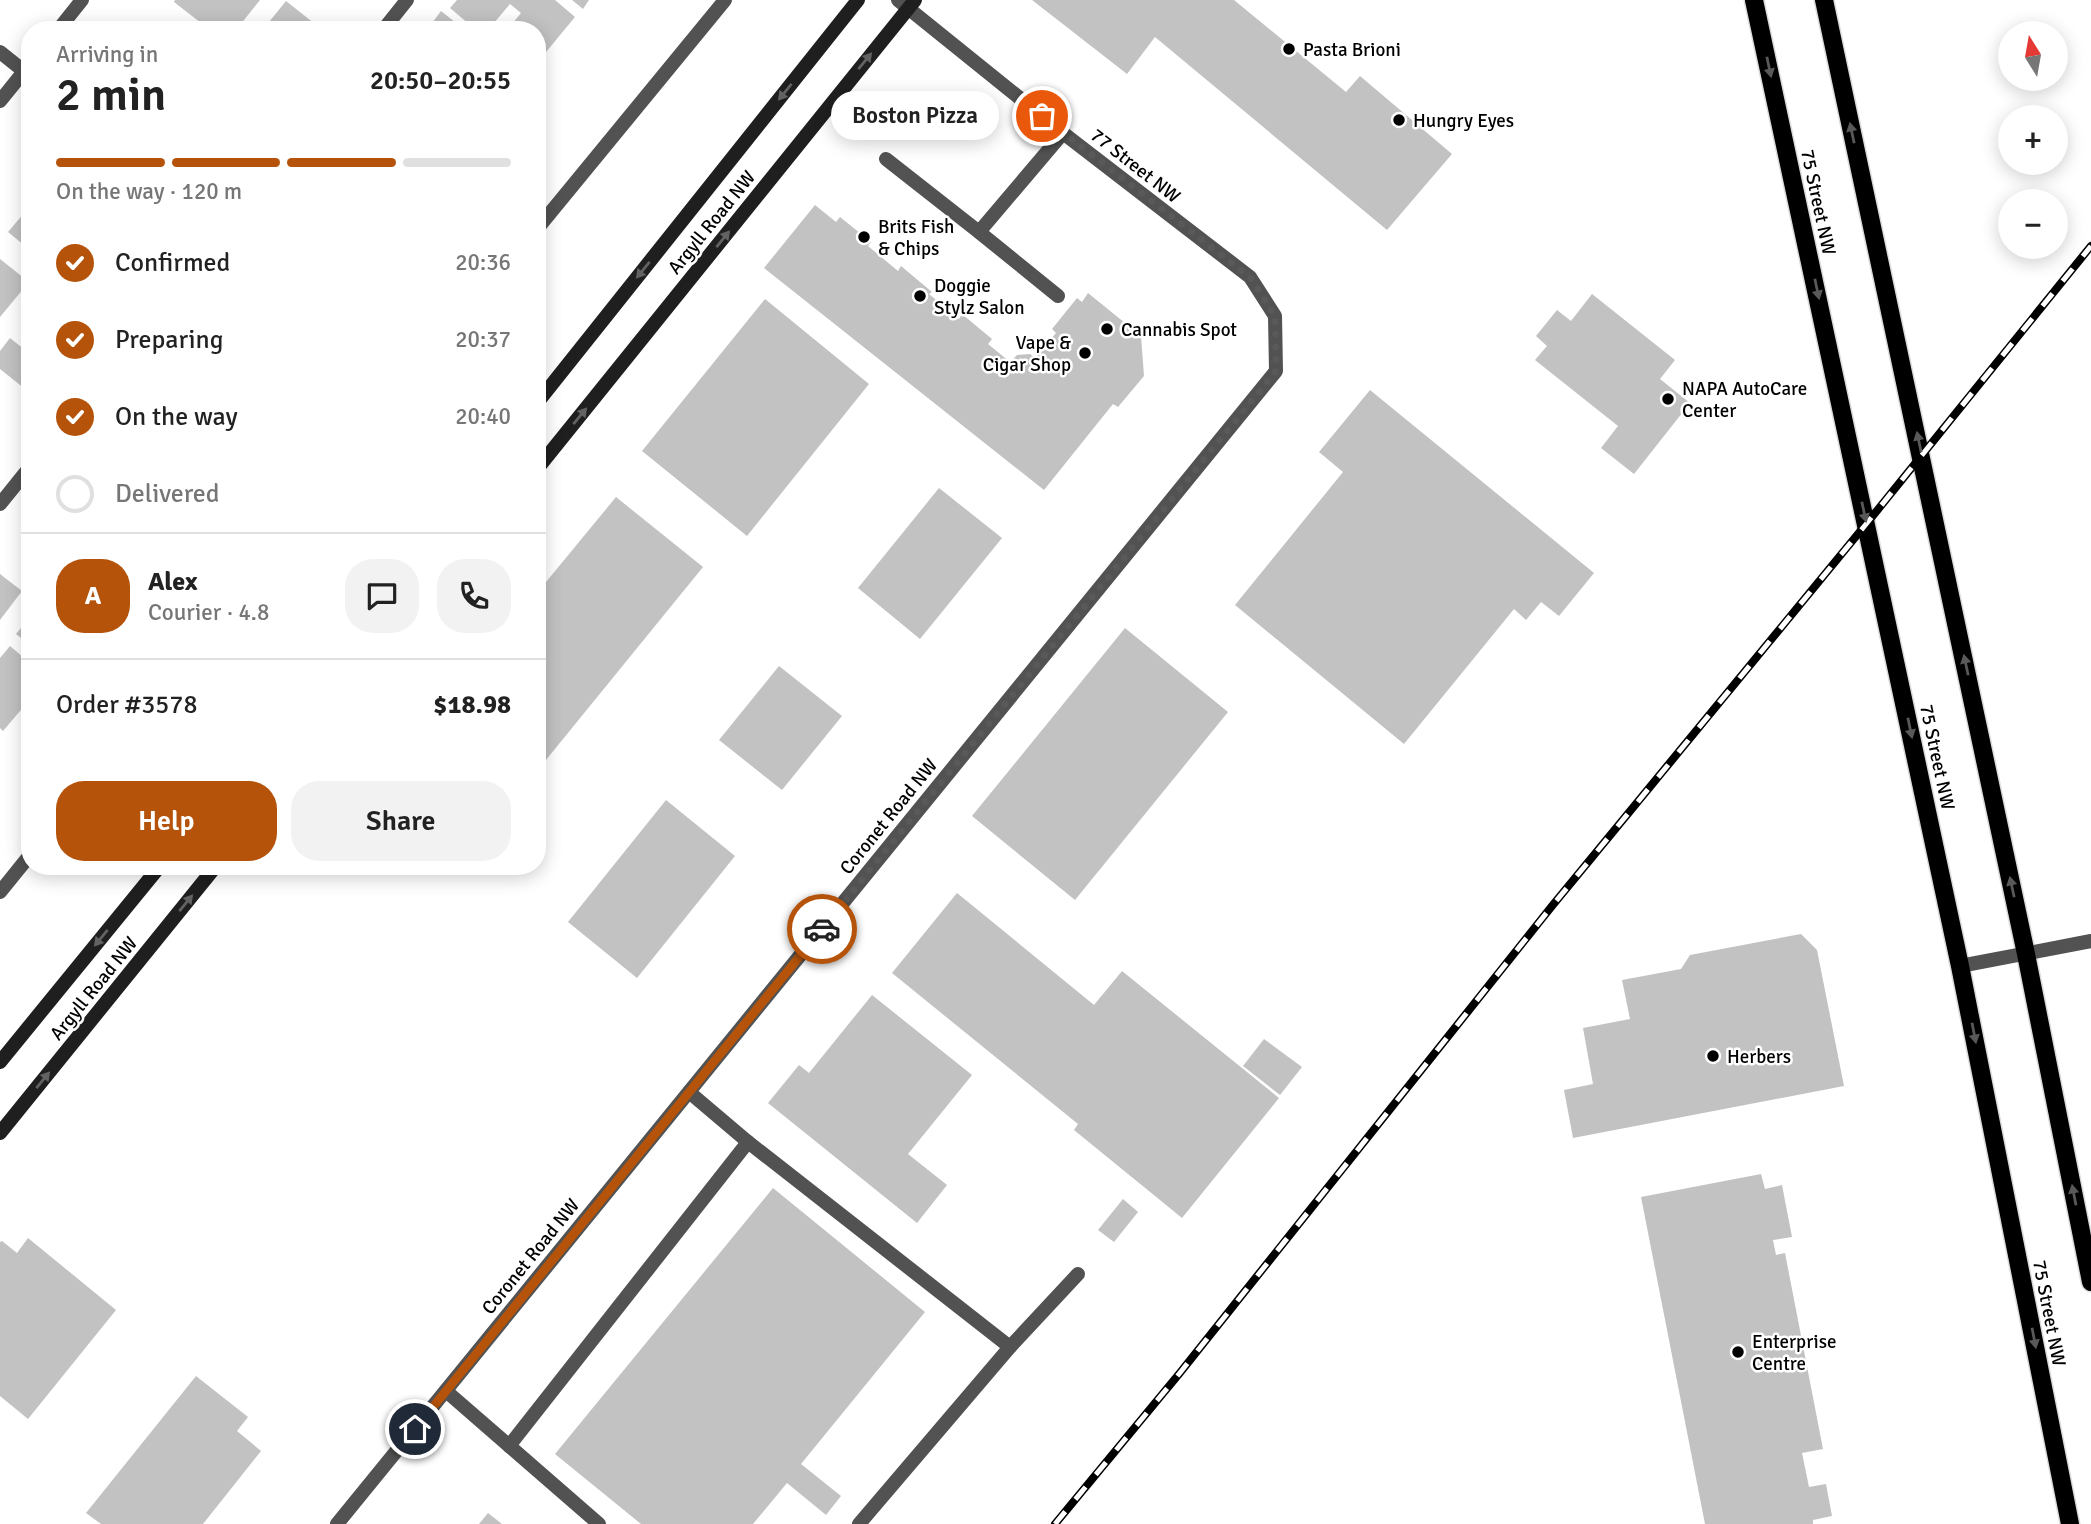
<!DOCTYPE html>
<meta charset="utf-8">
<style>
body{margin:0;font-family:Signika,sans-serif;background:#f2f2f2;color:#222;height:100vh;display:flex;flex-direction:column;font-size:26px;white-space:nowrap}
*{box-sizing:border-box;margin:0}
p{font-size:23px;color:#767676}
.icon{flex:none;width:38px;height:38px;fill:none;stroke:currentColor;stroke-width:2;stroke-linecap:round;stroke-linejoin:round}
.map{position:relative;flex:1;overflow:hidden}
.panel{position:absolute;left:21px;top:21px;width:525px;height:854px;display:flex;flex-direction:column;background:#fff;border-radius:28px;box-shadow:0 4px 18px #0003}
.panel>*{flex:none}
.needle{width:46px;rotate:349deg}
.buttons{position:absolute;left:1998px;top:21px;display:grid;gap:14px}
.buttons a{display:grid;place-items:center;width:70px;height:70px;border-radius:50%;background:#fff;box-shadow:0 4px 18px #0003;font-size:35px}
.pin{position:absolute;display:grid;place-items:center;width:60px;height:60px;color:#fff;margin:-30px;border:4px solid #fff;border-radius:50%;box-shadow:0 2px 7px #0007}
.courier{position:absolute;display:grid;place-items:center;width:70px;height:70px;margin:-35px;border:5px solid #b45309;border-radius:50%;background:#fff;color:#222;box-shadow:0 2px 9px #0007}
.bubble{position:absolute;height:49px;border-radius:24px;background:#fff;box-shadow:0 4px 18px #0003;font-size:23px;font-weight:600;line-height:49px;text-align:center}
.overview em{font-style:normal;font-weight:600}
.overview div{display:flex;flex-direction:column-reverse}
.overview{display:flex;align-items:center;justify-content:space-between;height:119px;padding:0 35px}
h1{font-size:46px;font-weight:600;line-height:52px}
.bar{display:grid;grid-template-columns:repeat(4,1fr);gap:10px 7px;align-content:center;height:84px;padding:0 35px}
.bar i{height:9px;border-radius:5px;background:#e0e0e0}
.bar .current{background:#b45309}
.bar p{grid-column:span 4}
.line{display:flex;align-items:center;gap:18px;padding:0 35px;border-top:2px solid #e0e0e0}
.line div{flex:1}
.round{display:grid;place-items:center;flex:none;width:74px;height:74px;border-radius:28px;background:#f2f2f2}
ol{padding:0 35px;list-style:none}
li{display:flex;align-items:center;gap:21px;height:77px}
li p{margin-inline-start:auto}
li .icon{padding:7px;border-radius:50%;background:#b45309;color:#fff;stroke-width:4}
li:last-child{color:#767676}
li i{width:38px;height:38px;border:4px solid #e0e0e0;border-radius:50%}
.cta{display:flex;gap:14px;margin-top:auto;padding:14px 35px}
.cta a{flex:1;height:80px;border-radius:28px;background:#b45309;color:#fff;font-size:28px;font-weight:600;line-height:80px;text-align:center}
.cta a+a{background:#f2f2f2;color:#222}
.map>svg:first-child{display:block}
.building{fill:#c2c2c2}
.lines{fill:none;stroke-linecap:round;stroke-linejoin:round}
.primary-casing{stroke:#dbdbdb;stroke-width:21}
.service{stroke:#525252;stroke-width:14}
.minor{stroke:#525252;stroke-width:14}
.tertiary{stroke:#525252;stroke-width:14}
.secondary{stroke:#1f1f1f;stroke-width:14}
.primary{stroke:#000;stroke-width:18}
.rail-casing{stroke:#000;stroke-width:8}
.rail{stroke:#fff;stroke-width:5;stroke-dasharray:16;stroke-linecap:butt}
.oneway{fill:#626262}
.oneway2{fill:#595959}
.done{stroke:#595959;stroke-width:7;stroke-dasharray:0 12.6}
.route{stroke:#b45309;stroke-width:9}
.poi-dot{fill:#000;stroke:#fff;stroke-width:2.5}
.labels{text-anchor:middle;stroke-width:5;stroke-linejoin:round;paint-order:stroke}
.poi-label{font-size:19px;fill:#000;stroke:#fff;text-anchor:start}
.street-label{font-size:19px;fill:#000;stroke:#fff}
</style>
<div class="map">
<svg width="2091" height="1524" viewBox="0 0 2091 1524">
<rect width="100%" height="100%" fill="#fff"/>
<g class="building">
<polygon points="175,0 260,0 236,30 210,30 174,2"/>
<polygon points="457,0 555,0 575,17 537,63 537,30 507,30 521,13 510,4 488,30 476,30 450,8"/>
<polygon points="572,0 589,0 583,9"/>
<polygon points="1032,0 1234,0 1346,92 1360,76 1452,154 1387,230 1155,37 1127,74"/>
<polygon points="286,1 315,24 310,30 279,30 269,22"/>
<polygon points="441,11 465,30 427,30"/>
<polygon points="815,205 836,222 840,217 871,242 868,246 898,271 901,266 932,292 929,294 959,319 962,314 992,339 988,344 1010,362 1017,355 1030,354 1035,358 1056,333 1052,329 1077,298 1082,302 1088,293 1141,336 1144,376 1118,407 1113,404 1044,490 764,268"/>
<polygon points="30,206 30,250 8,232"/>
<polygon points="0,259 29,282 0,317"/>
<polygon points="1592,294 1675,360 1660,379 1690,403 1634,474 1601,448 1618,426 1535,360 1547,346 1536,336 1557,310 1571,321"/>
<polygon points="765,299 869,384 747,536 642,451"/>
<polygon points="10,338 30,354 30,383 25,389 0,369 0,351"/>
<polygon points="1370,390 1594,573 1559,616 1541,602 1526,620 1514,609 1404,744 1235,605 1343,472 1319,452"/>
<polygon points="30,481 30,495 23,489"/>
<polygon points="939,488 1002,538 920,639 858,588"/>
<polygon points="616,497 703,567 537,771 537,593"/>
<polygon points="0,574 22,591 0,620"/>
<polygon points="30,617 30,645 16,634"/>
<polygon points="1125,628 1228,712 1075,900 972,816"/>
<polygon points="10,646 30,663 30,707 26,704 3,731 0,728 0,658"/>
<polygon points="779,666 842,716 782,790 719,740"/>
<polygon points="666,800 735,856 637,978 568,922"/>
<polygon points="957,893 1094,1005 1122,971 1279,1098 1182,1218 1074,1130 1078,1124 892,973"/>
<polygon points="1801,934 1817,950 1844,1086 1573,1138 1564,1090 1593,1084 1583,1028 1630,1019 1622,980 1681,969 1690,955"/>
<polygon points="872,995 972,1075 908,1154 947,1185 917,1223 768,1103 799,1065 809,1073"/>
<polygon points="1264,1039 1302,1067 1280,1095 1243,1066"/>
<polygon points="1761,1174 1765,1189 1782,1185 1792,1237 1773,1240 1776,1255 1785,1253 1823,1449 1802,1453 1809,1487 1826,1484 1832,1516 1813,1520 1813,1524 1705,1524 1641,1197"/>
<polygon points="773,1188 925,1312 801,1464 841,1496 826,1515 787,1483 753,1524 641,1524 555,1454"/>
<polygon points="1123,1199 1138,1212 1114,1242 1098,1230"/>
<polygon points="28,1238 116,1310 28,1419 0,1396 0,1242 2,1241 17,1253"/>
<polygon points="196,1376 248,1417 237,1431 261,1451 203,1524 101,1524 86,1513"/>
<polygon points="488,1513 502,1524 479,1524"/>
</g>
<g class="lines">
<g class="primary-casing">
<g id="primary">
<polyline points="1754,0 1960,966 2070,1524"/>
<polyline points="1824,0 2026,954 2091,1282"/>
</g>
</g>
<g class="service">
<polyline points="383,30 407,0"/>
<polyline points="886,159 979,232 1063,133"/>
<polyline points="979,232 1058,296"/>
<polyline points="0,504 30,467"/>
<polyline points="748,1142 1010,1347 859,1524"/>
<polyline points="1010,1347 1078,1274"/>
<polyline points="446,1391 599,1524"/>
<polyline points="509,1446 748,1142 689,1092"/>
</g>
<g class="minor">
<polyline points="58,30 82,0"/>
<polyline points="0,101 30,64"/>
<polyline points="537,229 725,0"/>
<polyline points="0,892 30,855"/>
<polyline points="337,1524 1276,371 1275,316 1250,277 1063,133 898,0"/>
</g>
<g class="tertiary">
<polyline points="0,52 30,76"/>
<polyline points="1960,966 2091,941"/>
</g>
<g class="secondary">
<polyline points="537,403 858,0"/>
<polyline points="537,469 915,0"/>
<polyline points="0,1062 160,866"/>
<polyline points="0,1133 216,866"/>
</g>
<use href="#primary" class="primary"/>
<g class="rail-casing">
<polyline id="rail" points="1055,1524 1179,1374 1552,906 1867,523 2091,246"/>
</g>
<use href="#rail" class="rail"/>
</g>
<defs><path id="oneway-solid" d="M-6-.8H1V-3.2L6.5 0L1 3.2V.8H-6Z" transform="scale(1.75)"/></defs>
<g class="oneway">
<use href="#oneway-solid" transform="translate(865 61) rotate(-51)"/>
<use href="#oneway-solid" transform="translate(785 92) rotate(129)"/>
<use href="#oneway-solid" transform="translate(723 239) rotate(-51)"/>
<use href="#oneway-solid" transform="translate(643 270) rotate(129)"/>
<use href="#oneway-solid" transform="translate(580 416) rotate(-51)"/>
<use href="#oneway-solid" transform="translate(186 903) rotate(-51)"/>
<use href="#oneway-solid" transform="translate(101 938) rotate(129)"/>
<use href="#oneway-solid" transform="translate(43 1080) rotate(-51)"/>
</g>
<g class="oneway2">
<use href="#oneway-solid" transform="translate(1769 67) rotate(78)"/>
<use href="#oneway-solid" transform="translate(1852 133) rotate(-102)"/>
<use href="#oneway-solid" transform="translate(1817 289) rotate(78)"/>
<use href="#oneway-solid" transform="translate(1919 442) rotate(-102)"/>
<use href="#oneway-solid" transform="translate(1864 512) rotate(78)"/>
<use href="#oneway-solid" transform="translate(1966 665) rotate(-102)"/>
<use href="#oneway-solid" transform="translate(1910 728) rotate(78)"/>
<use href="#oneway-solid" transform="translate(2012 887) rotate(-102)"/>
<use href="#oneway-solid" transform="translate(1974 1033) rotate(79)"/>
<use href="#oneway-solid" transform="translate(2074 1195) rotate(-101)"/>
<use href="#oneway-solid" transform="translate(2034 1338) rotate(79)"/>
</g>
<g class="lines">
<polyline class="done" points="822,929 1276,371 1275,316 1250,277 1042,116"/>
<polyline class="route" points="415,1429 822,929"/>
</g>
<g class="poi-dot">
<circle cx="1289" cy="49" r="7"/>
<circle cx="1399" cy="120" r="7"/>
<circle cx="864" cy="237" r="7"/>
<circle cx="920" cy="296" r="7"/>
<circle cx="1107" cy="329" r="7"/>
<circle cx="1085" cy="353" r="7"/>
<circle cx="1668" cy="399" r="7"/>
<circle cx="1713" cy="1056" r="7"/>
<circle cx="1738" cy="1352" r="7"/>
</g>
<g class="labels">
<g class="poi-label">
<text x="1303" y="56">Pasta Brioni</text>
<text x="1413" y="127">Hungry Eyes</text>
<text x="878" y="233">Brits Fish<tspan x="878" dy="22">&amp; Chips</tspan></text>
<text x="934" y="292">Doggie<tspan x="934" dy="22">Stylz Salon</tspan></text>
<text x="1121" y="336">Cannabis Spot</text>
<text x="1071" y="349" text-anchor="end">Vape &amp;<tspan x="1071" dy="22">Cigar Shop</tspan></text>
<text x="1682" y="395">NAPA AutoCare<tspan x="1682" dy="22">Center</tspan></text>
<text x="1727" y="1063">Herbers</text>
<text x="1752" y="1348">Enterprise<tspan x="1752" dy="22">Centre</tspan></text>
</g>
<g class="street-label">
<text transform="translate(1136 165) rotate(38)" y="7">77 Street NW</text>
<text transform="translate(1819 202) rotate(78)" y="7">75 Street NW</text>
<text transform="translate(711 222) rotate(-51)" y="7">Argyll Road NW</text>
<text transform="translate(1938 757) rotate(78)" y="7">75 Street NW</text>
<text transform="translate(888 816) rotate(-51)" y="7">Coronet Road NW</text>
<text transform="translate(93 988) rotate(-51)" y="7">Argyll Road NW</text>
<text transform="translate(530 1256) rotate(-51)" y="7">Coronet Road NW</text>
<text transform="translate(2050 1313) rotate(79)" y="7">75 Street NW</text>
</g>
</g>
</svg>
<div class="buttons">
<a><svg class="needle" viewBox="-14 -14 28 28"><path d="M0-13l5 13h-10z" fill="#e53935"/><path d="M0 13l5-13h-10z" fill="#767676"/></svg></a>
<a>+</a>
<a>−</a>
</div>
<div class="pin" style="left:1042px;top:116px;background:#ea580c"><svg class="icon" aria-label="bag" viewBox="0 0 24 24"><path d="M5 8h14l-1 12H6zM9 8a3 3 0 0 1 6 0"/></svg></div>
<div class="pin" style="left:415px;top:1429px;background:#1f2937"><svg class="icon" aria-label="home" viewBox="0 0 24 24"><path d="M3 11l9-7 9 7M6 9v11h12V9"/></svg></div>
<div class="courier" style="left:822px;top:929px"><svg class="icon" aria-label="car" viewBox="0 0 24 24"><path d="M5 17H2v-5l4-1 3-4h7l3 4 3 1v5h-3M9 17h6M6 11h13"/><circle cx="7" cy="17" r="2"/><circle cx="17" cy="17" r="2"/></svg></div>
<div class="bubble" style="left:831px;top:91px;width:168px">Boston Pizza</div>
<section class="panel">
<div class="overview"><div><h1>2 min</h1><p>Arriving in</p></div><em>20:50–20:55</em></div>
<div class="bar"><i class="current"></i><i class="current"></i><i class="current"></i><i></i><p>On the way · 120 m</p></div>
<ol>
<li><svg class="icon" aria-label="check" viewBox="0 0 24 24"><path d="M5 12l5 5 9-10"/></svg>Confirmed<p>20:36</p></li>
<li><svg class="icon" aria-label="check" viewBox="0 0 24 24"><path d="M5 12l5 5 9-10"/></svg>Preparing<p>20:37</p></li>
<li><svg class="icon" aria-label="check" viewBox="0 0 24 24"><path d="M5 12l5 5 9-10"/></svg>On the way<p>20:40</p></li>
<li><i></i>Delivered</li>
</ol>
<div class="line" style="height:126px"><b class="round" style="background:#b45309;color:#fff">A</b><div><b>Alex</b><p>Courier · 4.8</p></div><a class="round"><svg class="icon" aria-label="chat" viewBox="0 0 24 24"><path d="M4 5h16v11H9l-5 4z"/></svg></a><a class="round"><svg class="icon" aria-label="phone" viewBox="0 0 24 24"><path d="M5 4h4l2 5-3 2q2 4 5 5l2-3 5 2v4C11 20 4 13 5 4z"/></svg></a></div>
<div class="line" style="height:91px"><div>Order #3578</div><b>$18.98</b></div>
<div class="cta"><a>Help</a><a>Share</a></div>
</section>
</div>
